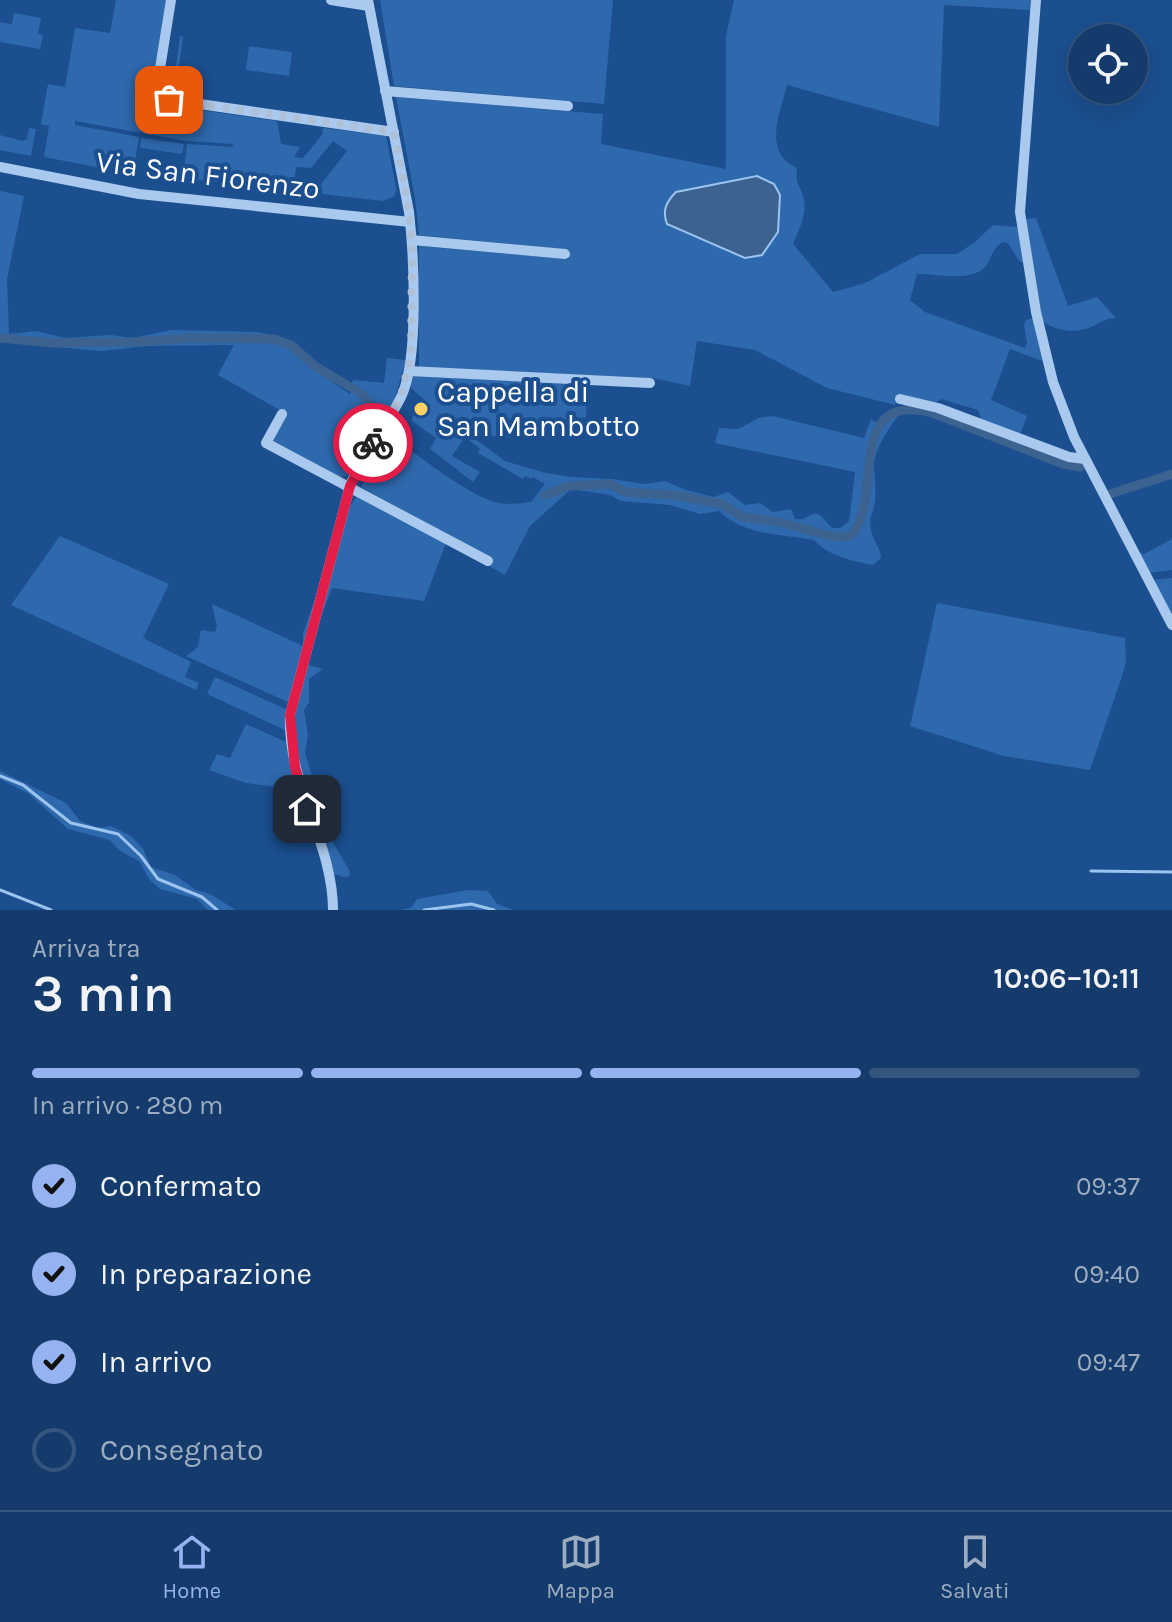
<!DOCTYPE html>
<html lang="it">
<meta charset="utf-8">
<style>
body{margin:0;font-family:Karla,sans-serif;background:#1d4271;color:#f1f3f6;height:100vh;display:flex;flex-direction:column;font-size:30px;white-space:nowrap}
*{box-sizing:border-box;margin:0}
p{font-size:26px;color:#9dadc1}
.icon{flex:none;width:44px;height:44px;fill:none;stroke:currentColor;stroke-width:2;stroke-linecap:round;stroke-linejoin:round}
.map{position:relative;height:910px;overflow:hidden}
.sheet{display:flex;flex-direction:column;background:#143b6b;flex:1}
.sheet>*{flex:none}
.buttons{position:absolute;left:1068px;top:24px;display:grid;gap:16px}
.buttons a{display:grid;place-items:center;width:80px;height:80px;border-radius:50%;background:#143b6b;box-shadow:0 8px 32px #0002,0 0 0 2px #33557e;font-size:40px}
.pin{position:absolute;display:grid;place-items:center;width:68px;height:68px;color:#fff;margin:-34px;border-radius:16px;box-shadow:0 4px 12px #0006}
.courier{position:absolute;display:grid;place-items:center;width:80px;height:80px;margin:-40px;border:6px solid #e11d48;border-radius:50%;background:#fff;color:#222;box-shadow:0 2px 10px #0007}
.summary em{font-style:normal;font-weight:600}
.summary div{display:flex;flex-direction:column-reverse}
.summary{display:flex;align-items:center;justify-content:space-between;height:136px;padding:0 32px}
h1{font-size:52px;font-weight:600;line-height:60px}
.bar{display:grid;grid-template-columns:repeat(4,1fr);gap:12px 8px;align-content:center;height:96px;padding:0 32px}
.bar i{height:10px;border-radius:6px;background:#33557e}
.bar .current{background:#95b2f1}
.bar p{grid-column:span 4}
ol{padding:0 32px;list-style:none}
li{display:flex;align-items:center;gap:24px;height:88px}
li p{margin-inline-start:auto}
li .icon{padding:8px;border-radius:50%;background:#95b2f1;color:#111;stroke-width:4}
li:last-child{color:#9dadc1}
li i{width:44px;height:44px;border:4px solid #33557e;border-radius:50%}
.tabs{display:flex;justify-content:space-around;align-items:center;height:112px;border-top:2px solid #33557e;background:#143b6b;font-size:22px;color:#9dadc1}
.tabs a{display:grid;justify-items:center;gap:4px}
.tabs .current{color:#95b2f1}
.map>svg:first-child{display:block}
.green{fill:#2e69ad;fill-rule:evenodd}
.water{fill:#3c6290;stroke:#9cc4f0;stroke-width:2}
.lines{fill:none;stroke-linecap:round;stroke-linejoin:round}
.stream{stroke:#9cc4f0;stroke-width:3}
.canal{stroke:#3c6290;stroke-width:9}
.minor{stroke:#a9c9ee;stroke-width:10}
.done{stroke:#afc1d8;stroke-width:8;stroke-dasharray:0 14.4}
.route{stroke:#e11d48;stroke-width:10}
.poi-dot{fill:#ffd166;stroke:#1b4f8f;stroke-width:3}
.labels{text-anchor:middle;stroke-width:8;stroke-linejoin:round;paint-order:stroke}
.street-label{font-size:30px;fill:#fff;stroke:#1b4f8f}
.poi-label{font-size:30px;fill:#fff;stroke:#1b4f8f;text-anchor:start}
</style>
<div class="map">
<svg width="1172" height="910" viewBox="0 0 1172 910">
<rect width="100%" height="100%" fill="#1b4f8f"/>
<g class="green">
<path d="M 116,0 L 167,0 L 151,103 L 277,121 L 281,144 L 300,147 L 294,157 L 303,158 L 322,135 L 323,128 L 386,136 L 396,188 L 395,196 L 383,201 L 183,178 L 187,144 L 232,147 L 233,144 L 186,141 L 75,121 L 75,125 L 139,137 L 133,174 L 44,157 L 49,126 L 41,124 L 48,84 L 65,87 L 75,28 L 110,33 ZM 333,141 L 347,151 L 318,188 L 294,184 L 296,167 L 311,168 Z"/>
<polygon points="380,0 613,0 604,104 394,86"/>
<path d="M 734,0 L 1031,0 L 1030,10 L 944,5 L 939,127 L 787,85 C 780,113 762,152 797,168 C 795,186 800,183 804,199 C 807,214 799,230 793,244 L 833,292 L 865,283 L 920,254 L 957,254 L 975,242 L 993,225 L 1018,227 L 1024,263 L 1019,261 L 1008,243 L 1003,242 C 992,248 992,258 985,267 C 971,283 935,273 917,274 L 910,300 L 925,312 L 1025,348 L 1027,343 L 1024,325 L 1026,320 L 1034,318 L 1045,362 L 1010,349 L 991,400 L 1027,416 L 1020,435 L 982,421 L 978,410 L 941,399 L 934,404 L 898,395 L 895,405 L 827,388 L 755,350 L 697,341 L 690,386 L 652,378 L 419,367 L 419,246 L 568,259 L 570,250 L 419,235 L 415,198 L 396,97 L 603,114 L 601,144 L 726,169 L 726,36 ZM 756,176 L 744,258 L 667,224 Z"/>
<polygon points="14,13 41,18 38,34 43,35 40,49 0,42 0,22 12,24"/>
<polygon points="180,36 183,37 179,66 186,67 183,93 178,93 179,82 174,81"/>
<polygon points="249,46 292,52 289,76 246,70"/>
<polygon points="29,128 36,129 31,156 0,150 0,135 22,141 27,139"/>
<polygon points="141,138 184,144 182,154 140,148"/>
<polygon points="0,191 24,196 7,279 9,334 36,331 65,338 111,335 132,338 172,330 259,332 273,336 315,370 350,394 353,380 384,383 387,358 406,360 394,401 347,476 340,477 270,442 285,413 218,375 234,345 148,346 100,351 0,342"/>
<path d="M 1036,218 L 1068,306 L 1097,297 L 1116,318 C 1103,318 1097,326 1085,329 C 1069,334 1052,329 1040,319 L 1024,219 Z"/>
<path d="M 411,376 L 587,385 L 586,417 L 509,438 L 466,432 L 505,461 L 546,473 L 571,477 L 612,479 L 644,484 L 665,481 L 686,490 L 714,497 L 728,492 L 745,505 L 760,503 L 773,512 L 791,509 L 795,519 L 803,519 L 815,513 L 820,515 L 832,528 L 840,528 L 849,521 L 855,472 L 715,443 L 719,428 L 738,429 L 759,418 L 773,416 L 864,438 L 871,419 L 879,424 L 888,414 L 897,417 C 888,430 873,451 874,468 C 875,480 877,494 874,506 C 872,517 869,516 871,529 C 872,541 881,547 881,558 L 873,565 C 852,561 828,556 814,540 C 781,534 745,536 719,511 L 700,514 L 670,505 L 621,501 L 610,495 L 571,489 L 530,526 L 505,575 L 487,565 L 490,558 L 361,487 L 365,480 L 358,477 L 379,440 L 387,432 C 412,451 471,498 499,503 C 509,505 521,503 531,502 L 545,484 L 533,477 L 532,479 L 525,476 L 523,479 L 478,453 L 480,449 L 465,437 L 452,456 L 480,472 L 473,482 L 430,449 L 436,438 L 412,421 L 414,411 L 419,417 L 431,406 L 409,386 Z"/>
<polygon points="357,496 446,543 424,601 332,588 309,648 347,511"/>
<polygon points="60,536 169,584 143,638 191,662 185,677 199,683 196,690 11,605"/>
<polygon points="1172,539 1172,570 1147,573 1137,552 1144,554"/>
<polygon points="1172,578 1172,618 1151,580"/>
<path d="M 320,584 L 290,703 L 186,656 C 203,645 197,647 201,630 L 215,632 L 217,627 L 212,604 L 303,646 L 303,634 Z"/>
<polygon points="937,603 1125,638 1126,662 1122,676 1090,770 1004,756 910,726"/>
<polygon points="305,664 323,669 309,679 309,702 304,710 308,735 305,753 332,841 349,870 350,876 344,877 334,874 301,784 293,728"/>
<polygon points="215,677 288,710 287,731 207,694"/>
<polygon points="246,724 288,743 298,790 246,783 209,770 217,754 230,758"/>
<polygon points="0,771 66,803 80,821 98,828 111,826 131,836 143,849 151,867 175,875 196,890 210,894 236,910 208,910 197,899 160,889 149,879 139,861 120,851 110,840 68,829 29,794 0,779"/>
<polygon points="468,890 488,891 497,904 514,910 399,910 411,908 417,899"/>
</g>
<path class="water" d="M 757,176 L 774,184 L 780,195 L 778,232 L 762,255 L 745,258 L 667,224 C 662,211 666,202 676,192 Z"/>
<g class="lines">
<g class="stream">
<polyline points="0,776 23,785 71,823 118,834 141,856 158,879 202,897 217,910"/>
<polyline points="1091,871 1172,872"/>
<polyline points="0,890 51,910"/>
<polyline points="424,910 471,904 494,910"/>
</g>
<g class="canal">
<polyline points="0,338 52,343 133,342 192,338 274,339 291,345 315,366 362,394 376,412 374,423"/>
<polyline points="1110,494 1172,474"/>
<path d="M 545,495 L 569,486 L 610,484 L 625,492 L 673,495 L 722,504 L 743,517 L 779,522 L 830,536 L 848,537 C 887,511 840,391 930,412 L 1063,464 L 1080,467"/>
</g>
<g class="minor">
<polyline points="171,0 158,81 159,91 165,99 394,132"/>
<polyline points="331,0 369,6"/>
<polyline points="1036,0 1020,212 1036,312 1053,382 1074,437 1172,625"/>
<polyline points="385,91 568,106"/>
<polyline points="0,167 139,194 410,222"/>
<polyline points="412,240 565,254"/>
<polyline points="409,371 650,383"/>
<polyline points="900,399 938,408 1069,457 1085,459"/>
<polyline points="282,414 266,443 488,561"/>
<path d="M 333,910 C 333,842 287,785 290,715 L 350,486 C 362,453 387,427 402,395 C 419,356 414,256 409,212 L 368,0"/>
</g>
</g>
<g class="lines">
<polyline class="done" points="169,100 394,132 406,193 412,240 411,356 400,399 373,443"/>
<polyline class="route" points="307,809 295,767 290,715 350,486 373,443"/>
</g>
<circle class="poi-dot" cx="421" cy="409" r="8"/>
<g class="labels">
<g class="street-label">
<text transform="translate(208 175) rotate(7)" y="10">Via San Fiorenzo</text>
</g>
<g class="poi-label">
<text x="437" y="402">Cappella di<tspan x="437" dy="34">San Mambotto</tspan></text>
</g>
</g>
</svg>
<div class="buttons">
<a><svg class="icon" aria-label="locate" viewBox="0 0 24 24"><circle cx="12" cy="12" r="6"/><path d="M12 2v4M12 18v4M2 12h4M18 12h4"/></svg></a>
</div>
<div class="pin" style="left:169px;top:100px;background:#ea580c"><svg class="icon" aria-label="bag" viewBox="0 0 24 24"><path d="M5 8h14l-1 12H6zM9 8a3 3 0 0 1 6 0"/></svg></div>
<div class="pin" style="left:307px;top:809px;background:#1f2937"><svg class="icon" aria-label="home" viewBox="0 0 24 24"><path d="M3 11l9-7 9 7M6 9v11h12V9"/></svg></div>
<div class="courier" style="left:373px;top:443px"><svg class="icon" aria-label="bike" viewBox="0 0 24 24"><circle cx="6" cy="16" r="4"/><circle cx="18" cy="16" r="4"/><path d="M6 16l4-8h5l3 8M10 8l3 8H6M13 5h3"/></svg></div>
</div>
<section class="sheet">
<div class="summary"><div><h1>3 min</h1><p>Arriva tra</p></div><em>10:06–10:11</em></div>
<div class="bar"><i class="current"></i><i class="current"></i><i class="current"></i><i></i><p>In arrivo · 280 m</p></div>
<ol>
<li><svg class="icon" aria-label="check" viewBox="0 0 24 24"><path d="M5 12l5 5 9-10"/></svg>Confermato<p>09:37</p></li>
<li><svg class="icon" aria-label="check" viewBox="0 0 24 24"><path d="M5 12l5 5 9-10"/></svg>In preparazione<p>09:40</p></li>
<li><svg class="icon" aria-label="check" viewBox="0 0 24 24"><path d="M5 12l5 5 9-10"/></svg>In arrivo<p>09:47</p></li>
<li><i></i>Consegnato</li>
</ol>
</section>
<nav class="tabs">
<a class="current"><svg class="icon" aria-label="home" viewBox="0 0 24 24"><path d="M3 11l9-7 9 7M6 9v11h12V9"/></svg>Home</a>
<a><svg class="icon" aria-label="map" viewBox="0 0 24 24"><path d="M3 6l6-2 6 2 6-2v14l-6 2-6-2-6 2zM9 4v14M15 6v14"/></svg>Mappa</a>
<a><svg class="icon" aria-label="saved" viewBox="0 0 24 24"><path d="M7 4h10v16l-5-4-5 4z"/></svg>Salvati</a>
</nav>
